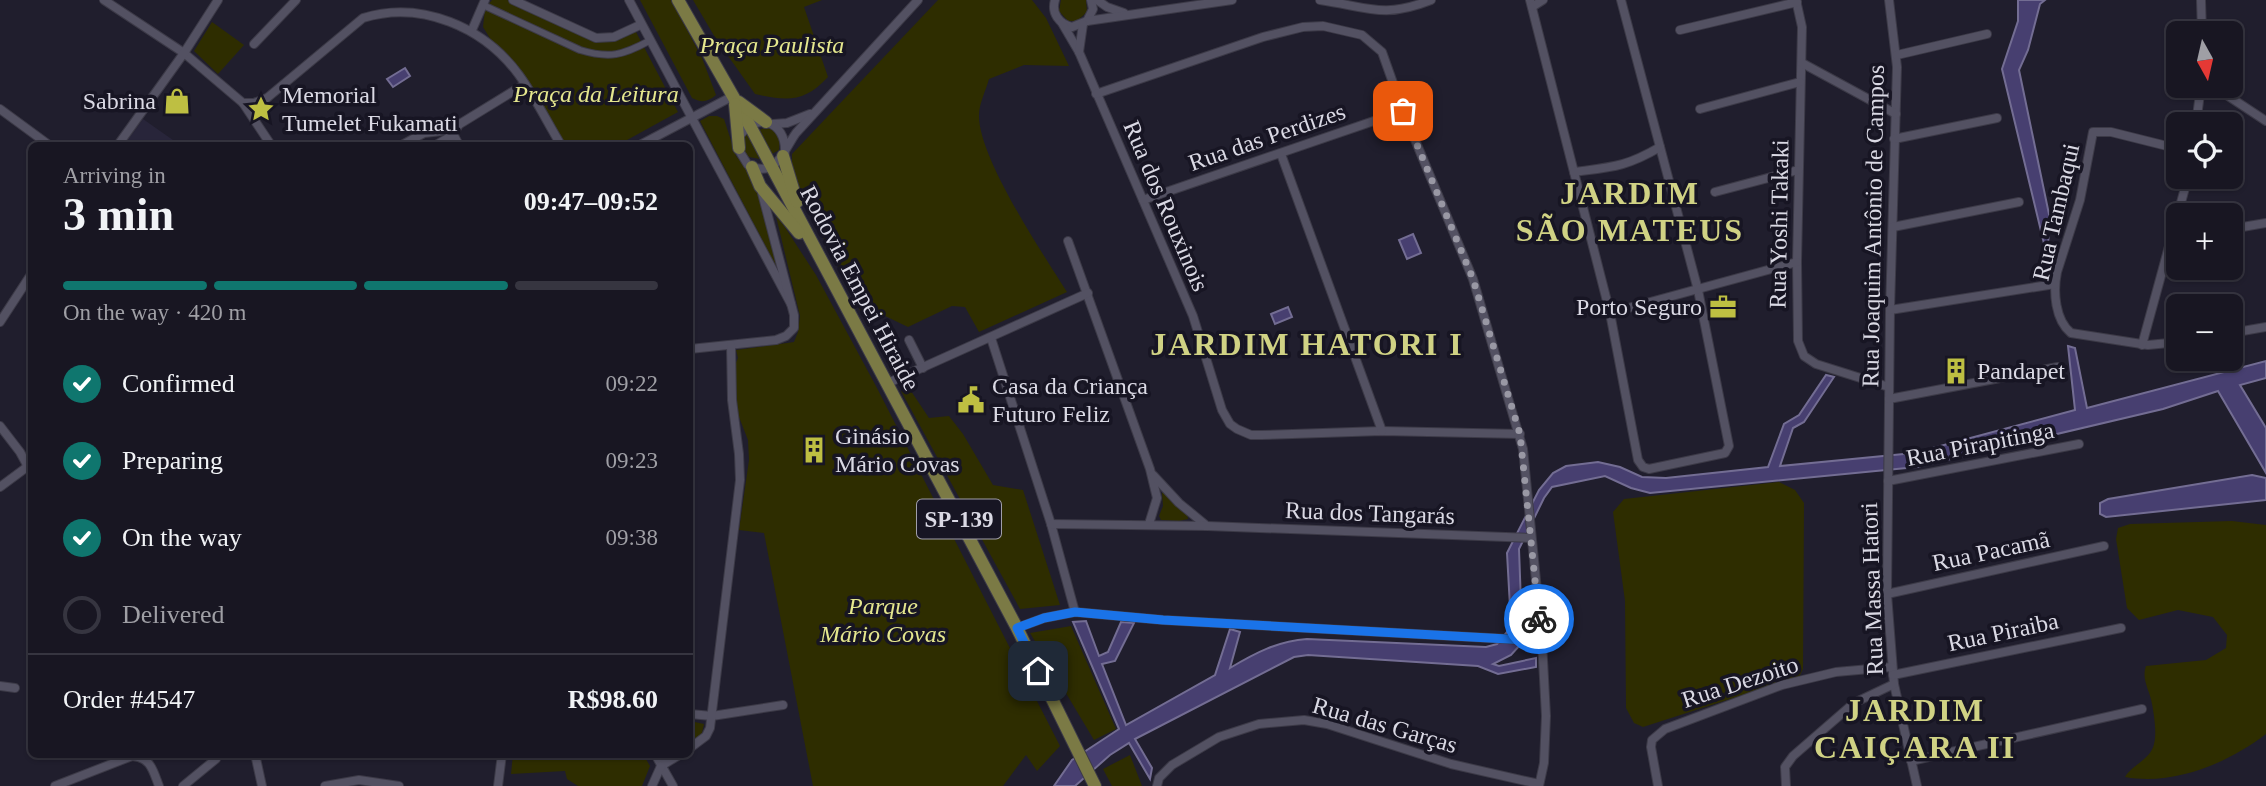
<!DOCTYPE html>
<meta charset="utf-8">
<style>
body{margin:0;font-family:"Times New Roman",serif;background:#25232f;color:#f1f3f6;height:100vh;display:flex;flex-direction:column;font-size:26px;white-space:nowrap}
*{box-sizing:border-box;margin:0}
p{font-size:23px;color:#9f9fa5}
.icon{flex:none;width:38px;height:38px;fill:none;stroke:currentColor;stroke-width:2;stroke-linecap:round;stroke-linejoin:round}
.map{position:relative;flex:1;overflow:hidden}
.drawer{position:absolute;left:28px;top:142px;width:665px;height:616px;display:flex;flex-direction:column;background:#181622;border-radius:10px;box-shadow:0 2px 5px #0004,0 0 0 2px #363540}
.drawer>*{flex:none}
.needle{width:46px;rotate:172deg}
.fabs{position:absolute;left:2166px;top:21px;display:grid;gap:14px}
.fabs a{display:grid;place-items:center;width:77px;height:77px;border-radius:10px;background:#181622;box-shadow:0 2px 5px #0004,0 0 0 2px #363540;font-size:35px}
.pin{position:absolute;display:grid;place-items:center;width:60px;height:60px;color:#fff;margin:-30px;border-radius:14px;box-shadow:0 4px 10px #0006}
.courier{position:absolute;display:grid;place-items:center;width:70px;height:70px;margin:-35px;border:5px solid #1a73e8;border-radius:50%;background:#fff;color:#222;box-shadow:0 2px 9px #0007}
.headline em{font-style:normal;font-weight:600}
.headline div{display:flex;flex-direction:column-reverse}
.headline{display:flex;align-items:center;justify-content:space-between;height:119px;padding:0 35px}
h1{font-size:46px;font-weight:600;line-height:52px}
.bar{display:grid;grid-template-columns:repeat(4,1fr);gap:10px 7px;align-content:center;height:84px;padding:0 35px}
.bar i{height:9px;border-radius:5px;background:#363540}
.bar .active{background:#0f766e}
.bar p{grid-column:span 4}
.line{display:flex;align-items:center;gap:18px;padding:0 35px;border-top:2px solid #363540}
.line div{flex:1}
ol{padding:0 35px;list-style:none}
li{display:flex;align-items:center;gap:21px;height:77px}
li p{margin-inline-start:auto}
li .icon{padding:7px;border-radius:50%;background:#0f766e;color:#fff;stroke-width:4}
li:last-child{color:#9f9fa5}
li i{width:38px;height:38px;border:4px solid #363540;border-radius:50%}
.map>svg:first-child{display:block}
.built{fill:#28253a}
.green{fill:#2e2d00}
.water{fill:#473f70;stroke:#736d93;stroke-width:2}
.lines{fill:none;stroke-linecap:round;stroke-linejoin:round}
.pedestrian-casing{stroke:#3c3a47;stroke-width:8}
.minor-casing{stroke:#3c3a47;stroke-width:10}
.primary-casing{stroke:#3c3a47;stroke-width:14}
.pedestrian{stroke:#535162;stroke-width:6}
.minor{stroke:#535162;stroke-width:8}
.primary{stroke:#7b7a45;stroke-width:12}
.done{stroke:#9998a4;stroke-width:7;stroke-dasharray:0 12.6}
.route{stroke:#1a73e8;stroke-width:9}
.labels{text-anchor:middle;stroke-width:7;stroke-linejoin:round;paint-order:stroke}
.shield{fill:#171523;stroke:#a09eaa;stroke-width:2}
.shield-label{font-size:23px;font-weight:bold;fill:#dad9e4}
.park-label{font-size:24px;font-style:italic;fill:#e5e78e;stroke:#171523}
.poi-label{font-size:24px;fill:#dad9e4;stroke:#171523;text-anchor:start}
.street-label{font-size:24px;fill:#dad9e4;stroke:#171523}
.district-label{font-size:32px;font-weight:bold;letter-spacing:2px;fill:#d0d284;stroke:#171523}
</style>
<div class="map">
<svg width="2266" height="786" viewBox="0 0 2266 786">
<rect width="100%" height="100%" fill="#201e2d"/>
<polygon class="built" points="143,119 180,145 124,145"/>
<g class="green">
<polygon points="492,0 507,0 595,42 611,41 635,30 678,112 618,145 566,145 522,72 491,40 483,27 485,9"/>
<path d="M 640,0 L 671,0 L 702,58 L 716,95 C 708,102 701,103 692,98 Z"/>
<path d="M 693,0 L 822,0 L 804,7 L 828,77 C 804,103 787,101 755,94 L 716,39 Z"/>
<path d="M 938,0 L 1032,0 L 1046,18 L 1069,66 L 1024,65 L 989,79 C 986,90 979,104 979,115 C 978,157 1043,254 1067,292 L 979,332 L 965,307 L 952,306 L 908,327 L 883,315 L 864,318 L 792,176 L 792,154 Z"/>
<polygon points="1061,0 1086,0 1087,12 1077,21 1068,21 1059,11"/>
<polygon points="212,22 244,45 218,74 194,51"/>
<polygon points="709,116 717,116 724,119 736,156 748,170 756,187 777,268 700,121"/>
<polygon points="764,128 773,128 780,138 779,150 772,154 759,130"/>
<path d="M 747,133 L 760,159 L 749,157 C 743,150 740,141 747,133 Z"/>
<polygon points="775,212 816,275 877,388 1060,746 1037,771 1026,755 1003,786 813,786 764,533 739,530 749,460 748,440 739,417 735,391 734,367 738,358 736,350 794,342 798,332 800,316"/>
<polygon points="909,388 929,418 949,416 963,434 993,485 1023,490 1060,605 1020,609 901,391"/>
<polygon points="1779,482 1795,490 1804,503 1803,669 1799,677 1643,727 1634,723 1626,708 1625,601 1613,512 1624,499"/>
<polygon points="1165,492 1187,513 1188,519 1179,521 1161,520 1159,516 1163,506 1162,493"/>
<path d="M 2232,521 L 2266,525 L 2266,734 C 2228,763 2174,786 2125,777 C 2132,765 2151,759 2154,744 C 2157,733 2154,715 2152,704 C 2150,690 2141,680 2146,666 L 2206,660 L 2226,648 L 2227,635 L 2213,617 L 2178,610 L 2139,620 L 2127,608 L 2116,539 L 2118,528 L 2130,524 Z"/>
<polygon points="1071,626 1116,729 1094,740 1030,633"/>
<polygon points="690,721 704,724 701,737 690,746"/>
<polygon points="513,754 643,754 650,766 642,786 578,786 567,779 565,771 511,774"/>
<polygon points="1130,755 1142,786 1112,786 1103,769"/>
</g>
<g class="water">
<polygon points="2018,0 2045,0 2040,4 2028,50 2019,70 2050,219 2047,256 2002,69 2018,21"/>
<polygon points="405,68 410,76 393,87 387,79"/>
<polygon points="1413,234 1421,253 1407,259 1399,240"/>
<polygon points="1288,307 1292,317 1275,324 1271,314"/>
<path d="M 2068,346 L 2075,348 L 2087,408 L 2266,361 L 2266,378 L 2240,385 L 2266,428 L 2266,473 L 2218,391 L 2163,409 L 1917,467 L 1650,493 L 1631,488 L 1605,476 L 1552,487 L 1544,498 L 1519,549 L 1522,631 L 1520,645 L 1511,655 L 1493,664 L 1499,666 L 1536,658 L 1536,667 L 1498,674 L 1478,666 L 1308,655 L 1294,657 L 1135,739 L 1152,768 L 1150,779 L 1129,743 L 1110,755 L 1075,786 L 1054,786 L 1072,760 L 1119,729 L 1073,622 L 1086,621 L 1099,656 L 1108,652 L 1121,622 L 1134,623 L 1115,661 L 1102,664 L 1126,725 L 1215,675 L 1230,629 L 1240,632 L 1230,668 C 1255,653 1278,641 1307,639 L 1486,647 L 1497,644 L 1507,632 L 1510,607 L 1507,553 L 1539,490 L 1553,473 L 1566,466 L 1598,462 L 1620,467 L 1642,477 L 1666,478 L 1768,467 L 1784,424 L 1799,415 L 1826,375 L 1834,377 L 1804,422 L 1793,428 L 1780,466 L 1914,453 L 2075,410 Z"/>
<polygon points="2252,475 2266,478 2266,500 2106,517 2100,514 2100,503 2108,499"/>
</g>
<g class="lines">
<g class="pedestrian-casing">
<path id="pedestrian" d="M 483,5 L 580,50 C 610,59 623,55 649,41"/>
</g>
<g class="minor-casing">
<g id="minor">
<polyline points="104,0 184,53 243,103 271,145"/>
<polyline points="513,0 596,38 614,37 640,25"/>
<polyline points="629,0 791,304"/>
<path d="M 1055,0 C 1051,13 1059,24 1072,27 L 1087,21 L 1093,9 L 1091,0"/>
<polyline points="1097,0 1107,7 1124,13"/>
<path d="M 1320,0 C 1368,7 1383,19 1431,0"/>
<polyline points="1530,0 1610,313 1638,460 1643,467 1649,469 1725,453 1729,446 1698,290 1621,0"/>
<polyline points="1796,0 1802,27 1797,262 1798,341 1804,356 1816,364 1889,387"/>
<polyline points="1889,0 1897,67 1890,310 1887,594 1894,684 1917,786"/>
<polyline points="2201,0 2202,33"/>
<polyline points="1532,7 1543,0"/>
<polyline points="1087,21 1232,0"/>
<polyline points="1062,23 1079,52 1193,316 1222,410 1230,424 1237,429 1251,435 1261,435 1382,431 1520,434"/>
<polyline points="472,30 485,0"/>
<polyline points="1680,30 1797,2"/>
<polyline points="254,44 296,0"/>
<polyline points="1079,52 1083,24"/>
<polyline points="1897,55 1987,34"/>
<polyline points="1802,63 1896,114"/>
<polyline points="2213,86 2266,121"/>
<polyline points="1096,94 1263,37 1303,27 1323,26 1362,35 1382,52 1403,111 1473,279 1523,449 1542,641 1546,716 1544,763 1539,786"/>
<path d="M 243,103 L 254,103 L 267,98 L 363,18 C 421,0 484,27 519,75 C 535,97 547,122 561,145"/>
<polyline points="0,109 49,145"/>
<polyline points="1700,109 1800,82"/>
<polyline points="773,124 787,123 810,114"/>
<polyline points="2196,124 2201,86"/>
<polyline points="452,132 459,145"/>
<polyline points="1894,139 1997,118"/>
<polyline points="118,145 184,53 218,0"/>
<polyline points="402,145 424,133 450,130 525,84"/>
<polyline points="436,145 453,135 458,126"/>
<polyline points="640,145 733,96"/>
<path d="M 2179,149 L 2111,132 L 2093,132 L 2080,200 L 2057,272 C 2053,292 2055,320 2071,333 L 2148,345 L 2179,342"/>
<path d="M 785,152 C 786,121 756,111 739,137 L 740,152 L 748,165 C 777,179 783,151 796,133 L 918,0"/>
<polyline points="1281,154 1382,431"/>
<path d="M 1574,172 C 1612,167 1626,167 1660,147"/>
<polyline points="1715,192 1798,170"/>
<polyline points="1143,200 1403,111"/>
<polyline points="1893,227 2019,202"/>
<polyline points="2231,229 2266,223"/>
<polyline points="1068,241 1150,469 1157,498 1149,524"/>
<polyline points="1890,310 2055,284"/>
<polyline points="1610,313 1797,262"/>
<polyline points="0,322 32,273"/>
<polyline points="2231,333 2266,327"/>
<polyline points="991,338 1051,524 1075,612"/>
<polyline points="909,340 923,368"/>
<polyline points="2142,345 2188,177"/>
<polyline points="690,349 776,340 786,336 794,328 794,315 762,193"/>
<polyline points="888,383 1088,293"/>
<polyline points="1889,399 2058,367"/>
<polyline points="0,426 20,452 32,474"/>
<polyline points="1153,475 1179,503 1207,526"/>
<polyline points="1888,481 2079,444"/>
<polyline points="0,487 27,467"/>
<polyline points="1051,524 1207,526 1531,538"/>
<polyline points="1887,594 2104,546"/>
<polyline points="1017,628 1044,618 1075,612 1163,620 1542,641"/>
<polyline points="1893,675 2121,628"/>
<polyline points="0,686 15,688"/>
<polyline points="690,714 712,716 783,705"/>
<polyline points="690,748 706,736 710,728 740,480 739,454 732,400 731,345"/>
<polyline points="255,754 262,786"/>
<polyline points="655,754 673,786"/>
<polyline points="1911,761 2142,709"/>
<polyline points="661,766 681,754"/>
<path d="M 55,786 L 132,756 C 151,757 153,771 159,786"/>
<polyline points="183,786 216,759"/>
<polyline points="325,786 359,780 399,786"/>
<polyline points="498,786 502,754"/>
<polyline points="652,786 661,766"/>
<polyline points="1157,786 1159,778 1172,765 1219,737 1259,724 1304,720 1327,724 1451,764 1539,784"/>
<polyline points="1658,786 1651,747 1652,740 1665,729 1782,685 1836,672 1892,667"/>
<polyline points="1786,786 1785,767 1793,756 1854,703 1894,684"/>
</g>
</g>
<g class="primary-casing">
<g id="primary">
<polyline points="678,0 750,126 1017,628 1095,786"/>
<polyline points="739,102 766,122"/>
<polyline points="735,104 739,148"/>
<polyline points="783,156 797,202"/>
<polyline points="752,167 760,186 799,233"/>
</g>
</g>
<use href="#pedestrian" class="pedestrian"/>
<use href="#minor" class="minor"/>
<use href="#primary" class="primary"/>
</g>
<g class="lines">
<polyline class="done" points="1403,111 1473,279 1520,434 1539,619"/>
<polyline class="route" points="1038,671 1017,628 1044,618 1075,612 1163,620 1542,641 1539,619"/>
</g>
<defs>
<g id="shop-bare" transform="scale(2.1)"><path d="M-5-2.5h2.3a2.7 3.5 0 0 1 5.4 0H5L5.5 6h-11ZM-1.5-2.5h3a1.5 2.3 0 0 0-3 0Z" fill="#bebf42" stroke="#171523" stroke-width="2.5" paint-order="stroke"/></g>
<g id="sight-bare" transform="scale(2.1)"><path d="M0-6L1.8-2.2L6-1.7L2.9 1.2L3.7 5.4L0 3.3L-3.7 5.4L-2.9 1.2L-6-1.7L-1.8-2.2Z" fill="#bebf42" stroke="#171523" stroke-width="2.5" paint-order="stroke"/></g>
<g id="office-bare" transform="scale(2.1)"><path d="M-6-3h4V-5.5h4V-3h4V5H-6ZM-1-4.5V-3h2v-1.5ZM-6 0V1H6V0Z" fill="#bebf42" stroke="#171523" stroke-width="2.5" paint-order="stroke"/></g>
<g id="building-bare" transform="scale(2.1)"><path d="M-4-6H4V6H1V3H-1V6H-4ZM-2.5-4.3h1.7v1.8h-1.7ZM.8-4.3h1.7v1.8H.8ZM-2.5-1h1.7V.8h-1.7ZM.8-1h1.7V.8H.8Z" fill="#bebf42" stroke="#171523" stroke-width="2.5" paint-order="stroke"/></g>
<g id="civic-bare" transform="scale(2.1)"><path d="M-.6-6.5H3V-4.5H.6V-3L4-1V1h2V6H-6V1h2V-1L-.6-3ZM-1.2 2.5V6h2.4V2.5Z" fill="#bebf42" stroke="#171523" stroke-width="2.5" paint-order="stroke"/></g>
</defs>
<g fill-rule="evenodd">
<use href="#shop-bare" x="177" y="101"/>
<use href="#sight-bare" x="261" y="109"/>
<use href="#office-bare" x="1723" y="307"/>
<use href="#building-bare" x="1956" y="371"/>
<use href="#civic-bare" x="971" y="400"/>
<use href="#building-bare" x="814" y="450"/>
</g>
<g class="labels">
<rect class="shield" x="917" y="499.5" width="84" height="39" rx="5"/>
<g class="shield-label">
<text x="959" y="527">SP-139</text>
</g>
<g class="park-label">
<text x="772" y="53">Praça Paulista</text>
<text x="596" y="102">Praça da Leitura</text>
<text x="883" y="614">Parque<tspan x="883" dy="28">Mário Covas</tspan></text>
</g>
<g class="poi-label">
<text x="282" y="103">Memorial<tspan x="282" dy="28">Tumelet Fukamati</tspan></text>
<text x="156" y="109" text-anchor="end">Sabrina</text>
<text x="1702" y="315" text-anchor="end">Porto Seguro</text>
<text x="1977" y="379">Pandapet</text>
<text x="992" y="394">Casa da Criança<tspan x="992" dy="28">Futuro Feliz</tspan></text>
<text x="835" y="444">Ginásio<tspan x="835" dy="28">Mário Covas</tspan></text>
</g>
<g class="street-label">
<text transform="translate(1267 137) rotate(-19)" y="8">Rua das Perdizes</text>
<text transform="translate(1166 206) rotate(67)" y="8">Rua dos Rouxinois</text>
<text transform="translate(2056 212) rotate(-77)" y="8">Rua Tambaqui</text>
<text transform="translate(1779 224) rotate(-89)" y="8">Rua Yoshi Takaki</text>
<text transform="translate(1873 226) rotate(-89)" y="8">Rua Joaquim Antônio de Campos</text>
<text transform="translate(860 288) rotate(62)" y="8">Rodovia Empei Hiraide</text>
<text transform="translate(1980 444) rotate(-11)" y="8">Rua Pirapitinga</text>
<text transform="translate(1370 513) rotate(2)" y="8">Rua dos Tangarás</text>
<text transform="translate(1991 551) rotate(-12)" y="8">Rua Pacamã</text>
<text transform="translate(1872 589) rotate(-92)" y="8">Rua Massa Hatori</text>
<text transform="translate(2003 632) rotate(-12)" y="8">Rua Piraiba</text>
<text transform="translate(1740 682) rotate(-18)" y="8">Rua Dezoito</text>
<text transform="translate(1385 725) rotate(16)" y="8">Rua das Garças</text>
</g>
<g class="district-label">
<text x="1630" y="204">JARDIM<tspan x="1630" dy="37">SÃO MATEUS</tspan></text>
<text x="1307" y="355">JARDIM HATORI I</text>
<text x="1915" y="721">JARDIM<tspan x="1915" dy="37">CAIÇARA II</tspan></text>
</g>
</g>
</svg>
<div class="fabs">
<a><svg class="needle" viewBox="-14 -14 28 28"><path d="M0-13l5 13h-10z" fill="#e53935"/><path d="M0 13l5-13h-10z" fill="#9f9fa5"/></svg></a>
<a><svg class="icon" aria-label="locate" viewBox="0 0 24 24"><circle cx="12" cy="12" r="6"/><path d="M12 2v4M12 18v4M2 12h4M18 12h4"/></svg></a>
<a>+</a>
<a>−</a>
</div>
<div class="pin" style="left:1403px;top:111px;background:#ea580c"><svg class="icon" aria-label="bag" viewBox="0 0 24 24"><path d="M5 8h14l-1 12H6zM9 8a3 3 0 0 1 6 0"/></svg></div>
<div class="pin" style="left:1038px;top:671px;background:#1f2937"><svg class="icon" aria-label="home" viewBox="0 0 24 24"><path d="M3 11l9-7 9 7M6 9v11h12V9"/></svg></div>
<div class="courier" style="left:1539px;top:619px"><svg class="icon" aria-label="bike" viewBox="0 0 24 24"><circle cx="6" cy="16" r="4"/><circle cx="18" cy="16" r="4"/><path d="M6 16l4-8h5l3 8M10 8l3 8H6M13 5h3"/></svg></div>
<section class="drawer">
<div class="headline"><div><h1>3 min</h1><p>Arriving in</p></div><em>09:47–09:52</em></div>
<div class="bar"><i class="active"></i><i class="active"></i><i class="active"></i><i></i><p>On the way · 420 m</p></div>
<ol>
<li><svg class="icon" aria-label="check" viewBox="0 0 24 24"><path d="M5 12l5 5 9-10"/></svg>Confirmed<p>09:22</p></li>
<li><svg class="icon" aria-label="check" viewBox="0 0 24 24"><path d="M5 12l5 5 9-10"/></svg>Preparing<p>09:23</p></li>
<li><svg class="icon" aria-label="check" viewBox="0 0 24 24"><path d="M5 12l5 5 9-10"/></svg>On the way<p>09:38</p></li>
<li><i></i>Delivered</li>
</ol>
<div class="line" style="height:91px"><div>Order #4547</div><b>R$98.60</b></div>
</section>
</div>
